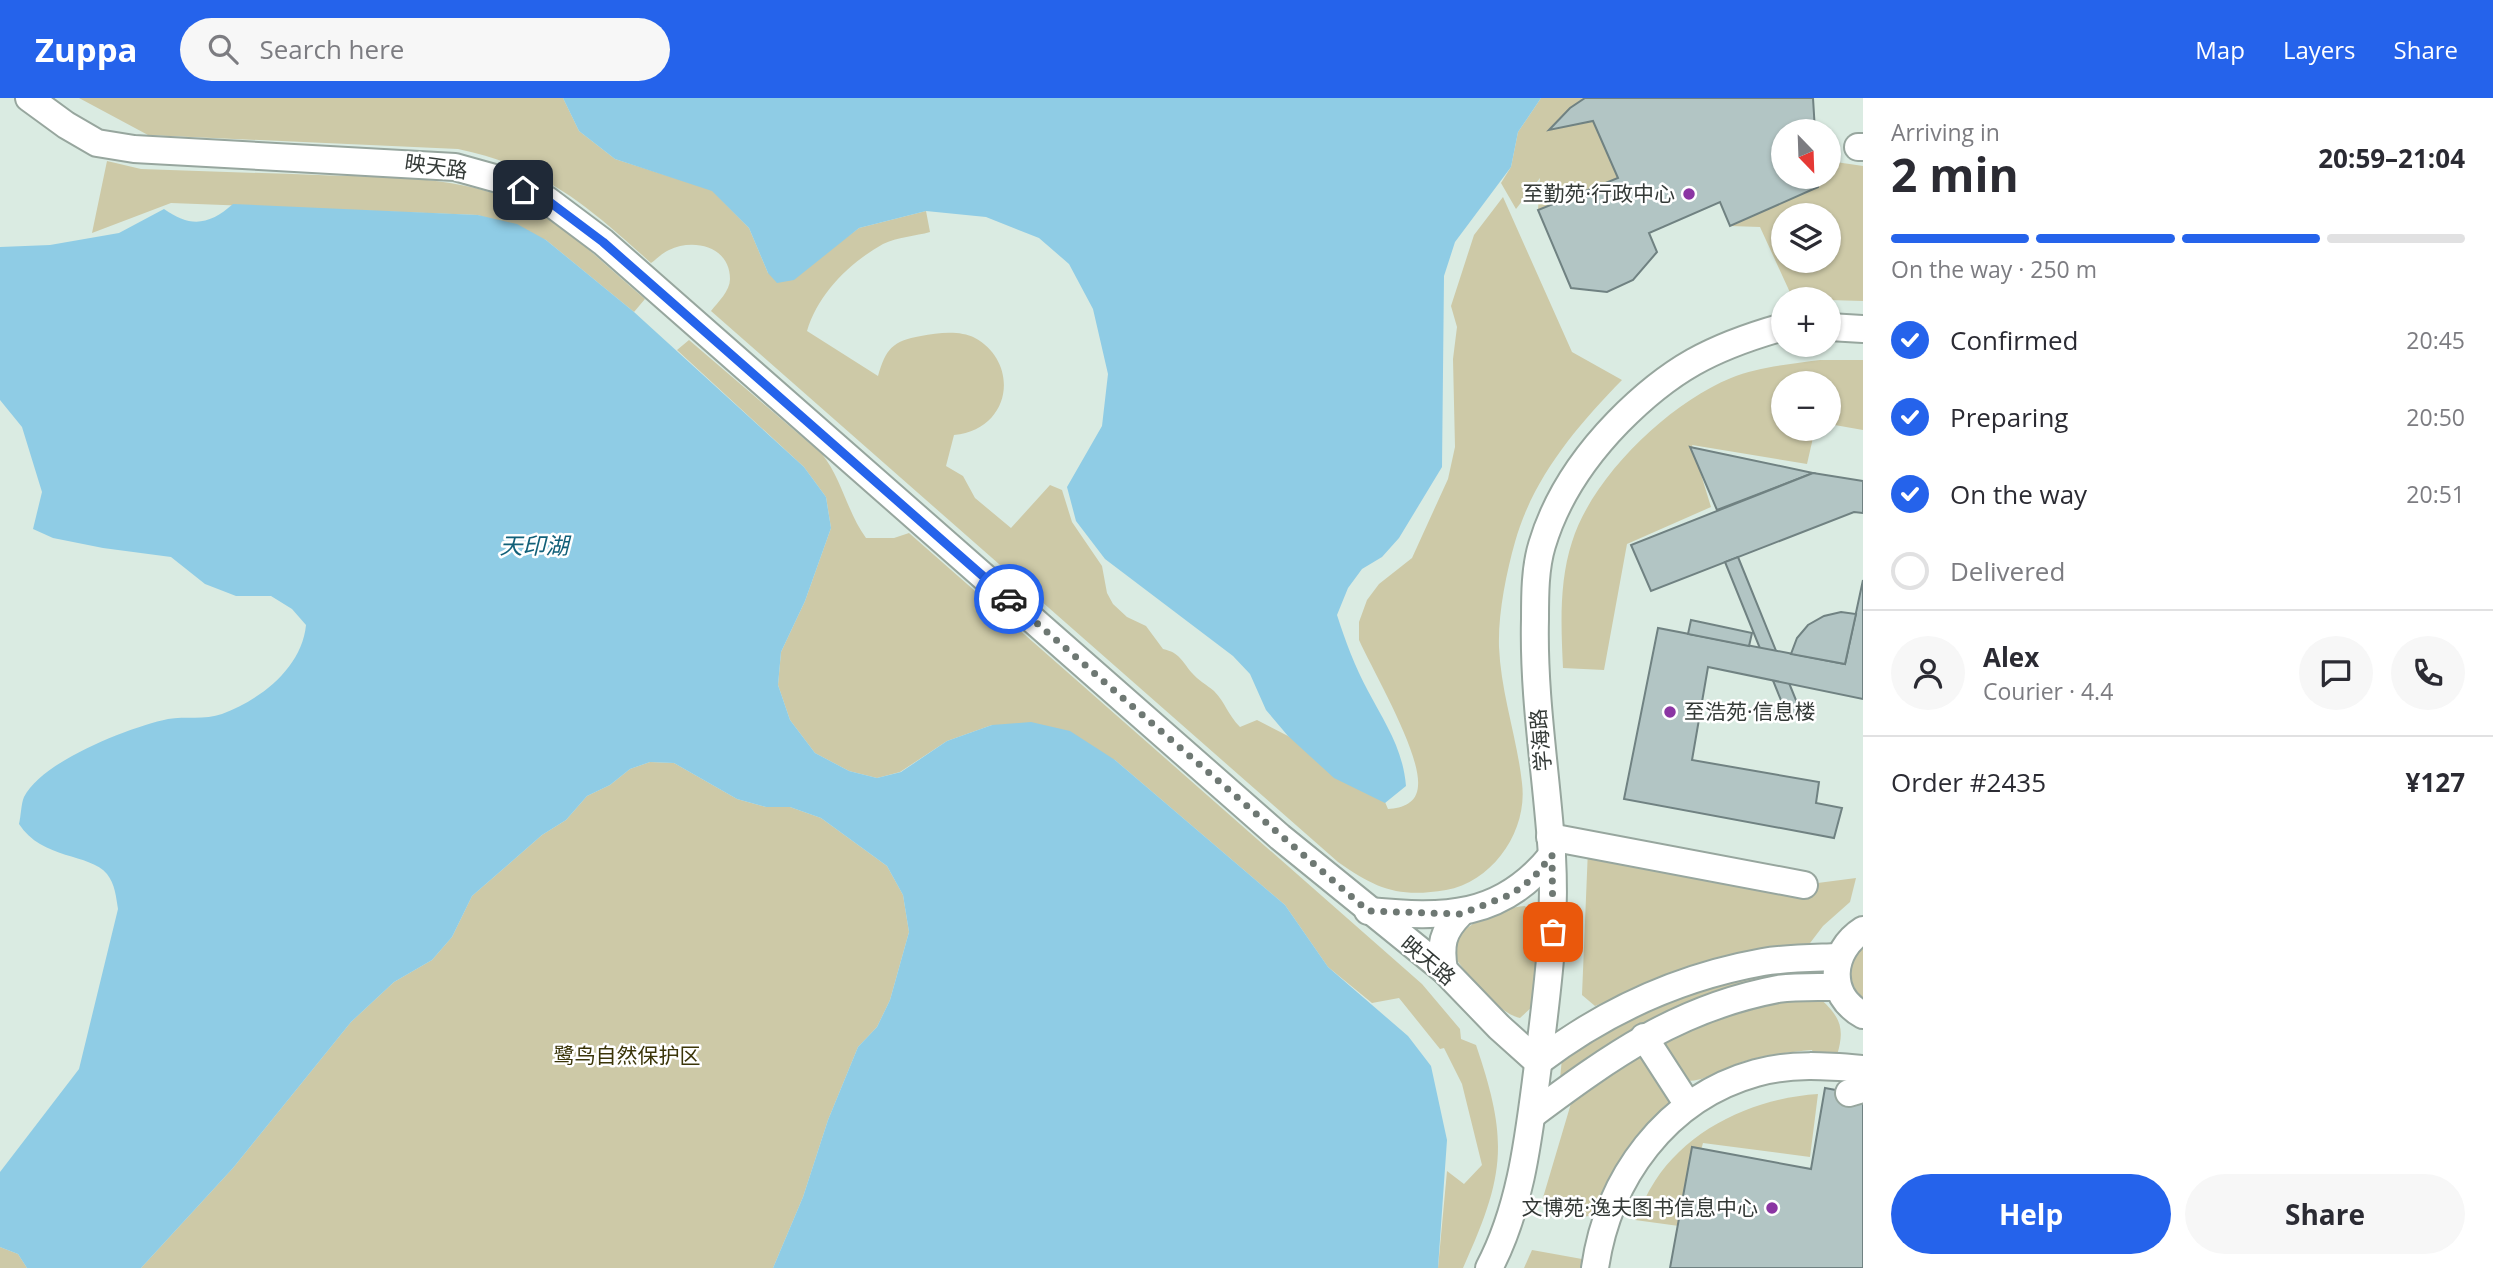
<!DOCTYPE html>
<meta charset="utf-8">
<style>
body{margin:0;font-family:"Open Sans","Noto Sans SC",sans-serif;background:#f7f7f7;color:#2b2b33;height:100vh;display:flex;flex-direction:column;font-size:26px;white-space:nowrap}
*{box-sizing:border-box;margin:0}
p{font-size:23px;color:#7c7c81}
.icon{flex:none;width:38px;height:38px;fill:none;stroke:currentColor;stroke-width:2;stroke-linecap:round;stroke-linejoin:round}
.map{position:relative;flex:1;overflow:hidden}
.sheet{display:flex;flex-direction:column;background:#fff;width:630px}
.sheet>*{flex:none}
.needle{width:46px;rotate:157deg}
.tools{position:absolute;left:1771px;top:21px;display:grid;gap:14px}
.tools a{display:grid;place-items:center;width:70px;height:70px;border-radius:50%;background:#fff;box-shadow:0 2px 5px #0004;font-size:35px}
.pin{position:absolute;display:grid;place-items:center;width:60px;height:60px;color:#fff;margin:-30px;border-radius:14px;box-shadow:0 4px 10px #0006}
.courier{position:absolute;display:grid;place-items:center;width:70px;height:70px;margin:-35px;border:5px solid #2563eb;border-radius:50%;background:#fff;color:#222;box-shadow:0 2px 9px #0007}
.summary em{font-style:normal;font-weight:700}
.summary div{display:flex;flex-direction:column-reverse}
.summary{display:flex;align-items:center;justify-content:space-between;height:119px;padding:0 28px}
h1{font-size:46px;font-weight:700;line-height:52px}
.bar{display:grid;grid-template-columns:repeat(4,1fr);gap:10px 7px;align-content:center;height:84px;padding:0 28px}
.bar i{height:9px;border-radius:5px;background:#e1e1e2}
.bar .active{background:#2563eb}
.bar p{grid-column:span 4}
.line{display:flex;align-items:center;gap:18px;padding:0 28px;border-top:2px solid #e1e1e2}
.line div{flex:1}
.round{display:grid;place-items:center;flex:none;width:74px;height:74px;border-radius:37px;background:#f7f7f7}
ol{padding:0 28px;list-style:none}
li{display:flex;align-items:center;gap:21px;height:77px}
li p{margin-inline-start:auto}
li .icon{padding:7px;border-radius:50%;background:#2563eb;color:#fff;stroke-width:4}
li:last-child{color:#7c7c81}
li i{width:38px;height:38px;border:4px solid #e1e1e2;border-radius:50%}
.cta{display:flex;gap:14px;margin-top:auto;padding:14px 28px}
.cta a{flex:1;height:80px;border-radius:42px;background:#2563eb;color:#fff;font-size:28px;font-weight:700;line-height:80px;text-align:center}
.cta a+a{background:#f7f7f7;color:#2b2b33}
header{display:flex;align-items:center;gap:42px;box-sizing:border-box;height:98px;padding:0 35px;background:#2563eb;color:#fff}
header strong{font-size:33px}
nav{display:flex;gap:38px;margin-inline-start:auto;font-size:24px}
.search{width:490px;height:63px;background:#f7f7f7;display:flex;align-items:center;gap:18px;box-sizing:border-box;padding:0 24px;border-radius:38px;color:#7c7c81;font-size:26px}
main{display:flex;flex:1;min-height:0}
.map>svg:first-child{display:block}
.green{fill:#cdc9a7;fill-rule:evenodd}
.water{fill:#8fcce5}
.building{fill:#b2c5c4;stroke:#708282;stroke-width:2}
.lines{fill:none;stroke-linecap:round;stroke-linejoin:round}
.minor-casing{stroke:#97a69e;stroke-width:30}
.minor{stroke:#fff;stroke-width:26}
.done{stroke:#6e7873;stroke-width:7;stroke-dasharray:0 12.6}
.route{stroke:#2563eb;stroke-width:9}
.poi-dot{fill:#8b35a3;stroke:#fff;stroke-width:2.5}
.labels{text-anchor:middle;stroke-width:5;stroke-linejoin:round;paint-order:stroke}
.street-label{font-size:21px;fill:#343a37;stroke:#fff}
.poi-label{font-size:21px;fill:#343a37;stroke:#fff;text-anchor:end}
.park-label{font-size:21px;fill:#3b3509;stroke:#fff}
.water-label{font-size:23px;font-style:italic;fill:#116079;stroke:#fff}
</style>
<header>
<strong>Zuppa</strong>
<div class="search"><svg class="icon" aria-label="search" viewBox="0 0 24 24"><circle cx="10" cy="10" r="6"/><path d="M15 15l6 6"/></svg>Search here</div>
<nav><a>Map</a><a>Layers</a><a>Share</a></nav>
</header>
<main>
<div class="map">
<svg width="1863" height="1170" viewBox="0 0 1863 1170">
<rect width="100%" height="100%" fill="#daebe2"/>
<g class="green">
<path d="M 79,0 L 563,0 L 579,33 L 615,61 L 712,92 L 749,130 L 768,175 L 828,153 L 859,130 L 926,113 L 930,134 C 916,138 897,139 883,146 C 849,165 818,196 807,233 L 878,278 C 886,251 892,243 921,238 C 938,235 959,232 975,240 C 1020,265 1012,331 954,337 L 946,368 L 963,378 L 975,400 L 1011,430 L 1050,387 L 1062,392 L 1072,424 L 1102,468 L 1107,495 L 1113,506 L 1127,519 L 1146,528 L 1163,551 C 1180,555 1181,562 1192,575 C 1198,582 1207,587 1214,593 C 1225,604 1228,617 1240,629 L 1257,622 L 1288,638 L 1385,704 L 1388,711 C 1403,710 1417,705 1418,688 C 1421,655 1374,575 1359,542 L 1359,524 L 1367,502 L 1379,486 L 1412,460 L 1448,381 L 1455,349 L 1453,261 L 1457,229 L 1451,208 L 1474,137 L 1503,99 L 1572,254 L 1622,282 C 1576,329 1533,380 1515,444 C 1506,476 1498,516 1499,549 C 1501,596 1517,639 1522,685 C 1528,732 1494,783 1446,792 C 1399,800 1376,791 1338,764 L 711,213 C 718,204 730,193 730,181 C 730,148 693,140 669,152 C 662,155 657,161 651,165 C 588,108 544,69 458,51 L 148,37 Z"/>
<polygon points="1541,0 1585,0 1570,10 1550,31 1593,23 1618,80 1538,112 1540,80 1516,111 1501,85 1511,69 1518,34"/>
<path d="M 107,63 L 141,71 C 200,73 259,75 318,77 C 392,80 470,76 537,114 C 576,136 610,172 645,201 L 634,214 L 546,142 L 478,117 L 171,105 L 92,135 Z"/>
<path d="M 1829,63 L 1863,68 L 1863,203 L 1793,201 L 1760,129 L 1730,128 L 1818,89 L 1818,79 L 1829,79 ZM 1783,117 L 1829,117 L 1829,163 L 1783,163 Z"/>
<path d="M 689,242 L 822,356 C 842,381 847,414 866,440 L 894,440 L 909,435 L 1422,886 L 1460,931 L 1461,941 L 1476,947 C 1509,1044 1505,1077 1463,1170 L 1438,1170 L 1447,1073 L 1464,1086 L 1482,1067 L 1462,986 L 1444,950 L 1440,951 L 1399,900 L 1372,905 L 1328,869 L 1285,807 L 1115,662 L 992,627 L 947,643 L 900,674 L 877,680 L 849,673 L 815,655 L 790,622 L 778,587 L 781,554 L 805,503 L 831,430 L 826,399 L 804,369 L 677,252 Z"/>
<path d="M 1820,262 L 1863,262 L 1863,332 L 1829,326 L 1829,285 L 1783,285 L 1783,331 L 1815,331 L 1807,366 L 1692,347 L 1711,409 L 1627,446 L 1604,572 L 1563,570 C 1561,528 1559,484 1572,444 C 1592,379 1669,305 1731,280 C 1758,269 1791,266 1820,262 Z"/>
<polygon points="650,664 674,665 737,701 766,709 790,709 821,720 887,768 903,797 909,834 890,902 877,929 858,949 828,1022 803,1099 773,1170 141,1170 233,1070 351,924 394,884 432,862 452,839 472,798 542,737 566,722 587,698 610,687 630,671"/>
<polygon points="1588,751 1810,786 1856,780 1850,804 1823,828 1804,853 1698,867 1595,908 1582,897"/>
<path d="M 1525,808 C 1552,831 1537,876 1534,907 L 1520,920 C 1495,914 1460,871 1449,848 C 1464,826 1498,810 1525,808 Z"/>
<path d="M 1863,849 L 1863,901 C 1845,887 1847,864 1863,849 Z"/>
<polygon points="1750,871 1823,871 1826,876 1779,885 1560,981 1562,960 1603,928"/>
<path d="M 1816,897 C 1839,917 1846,928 1837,957 L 1815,961 L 1812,952 C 1788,954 1765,957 1742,964 C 1723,970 1705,984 1685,983 L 1656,943 L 1726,909 Z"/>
<path d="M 1642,956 L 1672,998 L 1671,1009 C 1633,1039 1610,1072 1594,1117 L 1583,1119 L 1542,1103 L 1572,1002 Z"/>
<path d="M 1818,996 L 1810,1059 L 1703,1045 L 1679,1128 L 1635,1122 C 1641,1109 1647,1095 1655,1083 C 1690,1029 1756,1000 1818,996 Z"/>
<polygon points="0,1149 18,1156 27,1170 0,1170"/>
<polygon points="1532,1152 1582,1161 1581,1170 1524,1170"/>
</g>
<g class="water">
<path d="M 563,0 L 1541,0 L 1518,34 L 1511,69 L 1455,144 L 1444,178 L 1442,369 L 1399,440 L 1382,459 L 1362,471 L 1348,490 L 1337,517 C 1345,542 1355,569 1368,593 C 1385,625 1403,651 1406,688 L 1385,705 L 1334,680 L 1288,638 L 1266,612 L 1250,576 L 1233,558 L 1105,461 L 1076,423 L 1067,389 L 1102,328 L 1108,276 L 1093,211 L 1069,166 L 1039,140 L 986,119 L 926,113 L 859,130 L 794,182 L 777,185 L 768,175 L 749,130 L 712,93 L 615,61 L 579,33 Z"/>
<path d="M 233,106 L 478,117 L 517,126 L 546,142 L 634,214 L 804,369 L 826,399 L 831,430 L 805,503 L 781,554 L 778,587 L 790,622 L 815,655 L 849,673 L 877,680 L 901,674 L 947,643 L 992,627 L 1031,624 L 1070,633 L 1115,662 L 1285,807 L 1328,869 L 1408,938 L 1431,968 L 1447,1042 L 1438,1170 L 773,1170 L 803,1099 L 828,1022 L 858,949 L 877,929 L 890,902 L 909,834 L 903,797 L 887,768 L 821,720 L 790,709 L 766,709 L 737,701 L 674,665 L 650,664 L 630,671 L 610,687 L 587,698 L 566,722 L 542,737 L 472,798 L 452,839 L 432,862 L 394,884 L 351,924 L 233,1070 L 141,1170 L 27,1170 L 18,1156 L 0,1149 L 0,1074 L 79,971 L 118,811 C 116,799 115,786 107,776 C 90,755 42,762 19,726 C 21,718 21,706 24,699 C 42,663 130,629 168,621 C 185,618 205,622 222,616 C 260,602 302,570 306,527 L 292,511 L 271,498 L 236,498 L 205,486 L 171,459 L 103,450 L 53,440 L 33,431 L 42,394 L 22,329 L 0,302 L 0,149 L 50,147 L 119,135 L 164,111 C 191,130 209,127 233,106 Z"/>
</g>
<g class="building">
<polygon points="1585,0 1813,0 1815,33 1783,33 1783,79 1818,79 1818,89 1730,128 1720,104 1649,135 1657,154 1633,182 1607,194 1571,190 1538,112 1618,80 1593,23 1549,32 1570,10"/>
<polygon points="1690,349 1813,375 1717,412"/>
<polygon points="1813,375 1863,383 1863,415 1854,414 1651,493 1631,447"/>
<polygon points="1738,459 1802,617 1789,622 1725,464"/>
<polygon points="1863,482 1863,601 1708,569 1692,662 1819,684 1816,705 1842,710 1834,740 1624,701 1658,530 1845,566"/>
<polygon points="1841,514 1856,516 1845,566 1791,556 1797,540 1808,527 1824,518"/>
<polygon points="1691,522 1752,535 1749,548 1688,536"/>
<polygon points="1825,990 1863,997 1863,1170 1670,1170 1692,1049 1811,1071"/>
</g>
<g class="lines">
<g class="minor-casing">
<g id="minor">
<path d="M 29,0 L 66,27 L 97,45 L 134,51 L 455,69 L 498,81 L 547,102 L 603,144 L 1280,739 L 1444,872 L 1499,929 L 1538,964 C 1605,913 1679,879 1763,864 C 1787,860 1814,860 1838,859"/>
<polyline points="1858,49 1863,49"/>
<polyline points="1829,229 1863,231"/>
<polyline points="1550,739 1804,787"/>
<path d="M 1368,813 C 1444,820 1501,821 1552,757"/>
<path d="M 1863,832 C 1830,853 1826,897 1863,917"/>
<path d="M 1444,872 C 1440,847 1442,834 1460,816"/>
<polyline points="1644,939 1688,1007"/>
<polyline points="1849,995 1859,992 1863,974"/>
<path d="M 1532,1017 C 1611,958 1678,910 1778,891 C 1797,888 1818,889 1837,889"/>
<path d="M 1489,1170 C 1522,1108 1529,1035 1538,967 C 1547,893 1556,833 1552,758 C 1547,679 1533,601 1535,521 C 1535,497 1535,470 1542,447 C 1556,400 1584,359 1618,324 C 1670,271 1712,249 1783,229"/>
<path d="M 1595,1170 C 1608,1080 1666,1000 1756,975 C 1791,965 1827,968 1863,971"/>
</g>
</g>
<use href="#minor" class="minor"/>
</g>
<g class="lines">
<polyline class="done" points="1009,501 1368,813 1461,816 1512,796 1533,780 1552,757 1553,834"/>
<polyline class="route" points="523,92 547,102 603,144 1009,501"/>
</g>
<g class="poi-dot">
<circle cx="1689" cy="96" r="7"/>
<circle cx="1670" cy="614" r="7"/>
<circle cx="1772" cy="1110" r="7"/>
</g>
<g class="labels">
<g class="street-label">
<text transform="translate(436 69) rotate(8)" y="7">映天路</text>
<text transform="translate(1541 642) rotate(-95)" y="7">学海路</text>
<text transform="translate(1428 863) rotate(40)" y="7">映天路</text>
</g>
<g class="poi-label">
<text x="1675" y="103">至勤苑·行政中心</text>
<text x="1684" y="621" text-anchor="start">至浩苑·信息楼</text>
<text x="1758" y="1117">文博苑·逸夫图书信息中心</text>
</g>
<g class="park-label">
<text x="627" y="965">鹭鸟自然保护区</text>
</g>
<g class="water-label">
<text x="534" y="456">天印湖</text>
</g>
</g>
</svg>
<div class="tools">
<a><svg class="needle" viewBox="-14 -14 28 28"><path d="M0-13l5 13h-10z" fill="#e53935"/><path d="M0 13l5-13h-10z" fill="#7c7c81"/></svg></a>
<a><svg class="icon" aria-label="layers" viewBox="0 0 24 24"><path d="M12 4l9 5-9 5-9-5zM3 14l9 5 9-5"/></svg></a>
<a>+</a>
<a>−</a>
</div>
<div class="pin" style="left:1553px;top:834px;background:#ea580c"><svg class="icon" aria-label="bag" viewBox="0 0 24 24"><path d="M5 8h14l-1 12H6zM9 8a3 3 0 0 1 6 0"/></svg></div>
<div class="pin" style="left:523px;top:92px;background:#1f2937"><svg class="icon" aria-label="home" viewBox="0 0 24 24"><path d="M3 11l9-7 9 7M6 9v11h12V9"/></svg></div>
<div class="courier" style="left:1009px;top:501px"><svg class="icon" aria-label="car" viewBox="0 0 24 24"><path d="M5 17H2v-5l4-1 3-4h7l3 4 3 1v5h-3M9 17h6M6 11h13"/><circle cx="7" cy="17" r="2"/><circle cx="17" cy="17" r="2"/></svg></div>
</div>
<section class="sheet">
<div class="summary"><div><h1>2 min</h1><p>Arriving in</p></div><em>20:59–21:04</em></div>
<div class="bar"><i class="active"></i><i class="active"></i><i class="active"></i><i></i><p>On the way · 250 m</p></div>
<ol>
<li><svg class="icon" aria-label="check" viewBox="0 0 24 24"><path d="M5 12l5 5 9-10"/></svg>Confirmed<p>20:45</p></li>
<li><svg class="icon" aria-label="check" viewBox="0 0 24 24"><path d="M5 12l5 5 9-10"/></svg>Preparing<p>20:50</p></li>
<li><svg class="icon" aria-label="check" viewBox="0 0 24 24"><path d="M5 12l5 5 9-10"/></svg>On the way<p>20:51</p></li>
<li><i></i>Delivered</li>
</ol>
<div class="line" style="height:126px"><a class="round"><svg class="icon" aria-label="person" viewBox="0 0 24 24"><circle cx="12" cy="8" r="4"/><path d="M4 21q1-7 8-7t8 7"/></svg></a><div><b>Alex</b><p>Courier · 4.4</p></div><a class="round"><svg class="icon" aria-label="chat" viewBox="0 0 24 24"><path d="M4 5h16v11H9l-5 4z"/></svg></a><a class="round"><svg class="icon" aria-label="phone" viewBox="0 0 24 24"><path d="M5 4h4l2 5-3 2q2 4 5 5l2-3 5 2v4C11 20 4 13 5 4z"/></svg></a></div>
<div class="line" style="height:91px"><div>Order #2435</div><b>¥127</b></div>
<div class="cta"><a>Help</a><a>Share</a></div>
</section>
</main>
